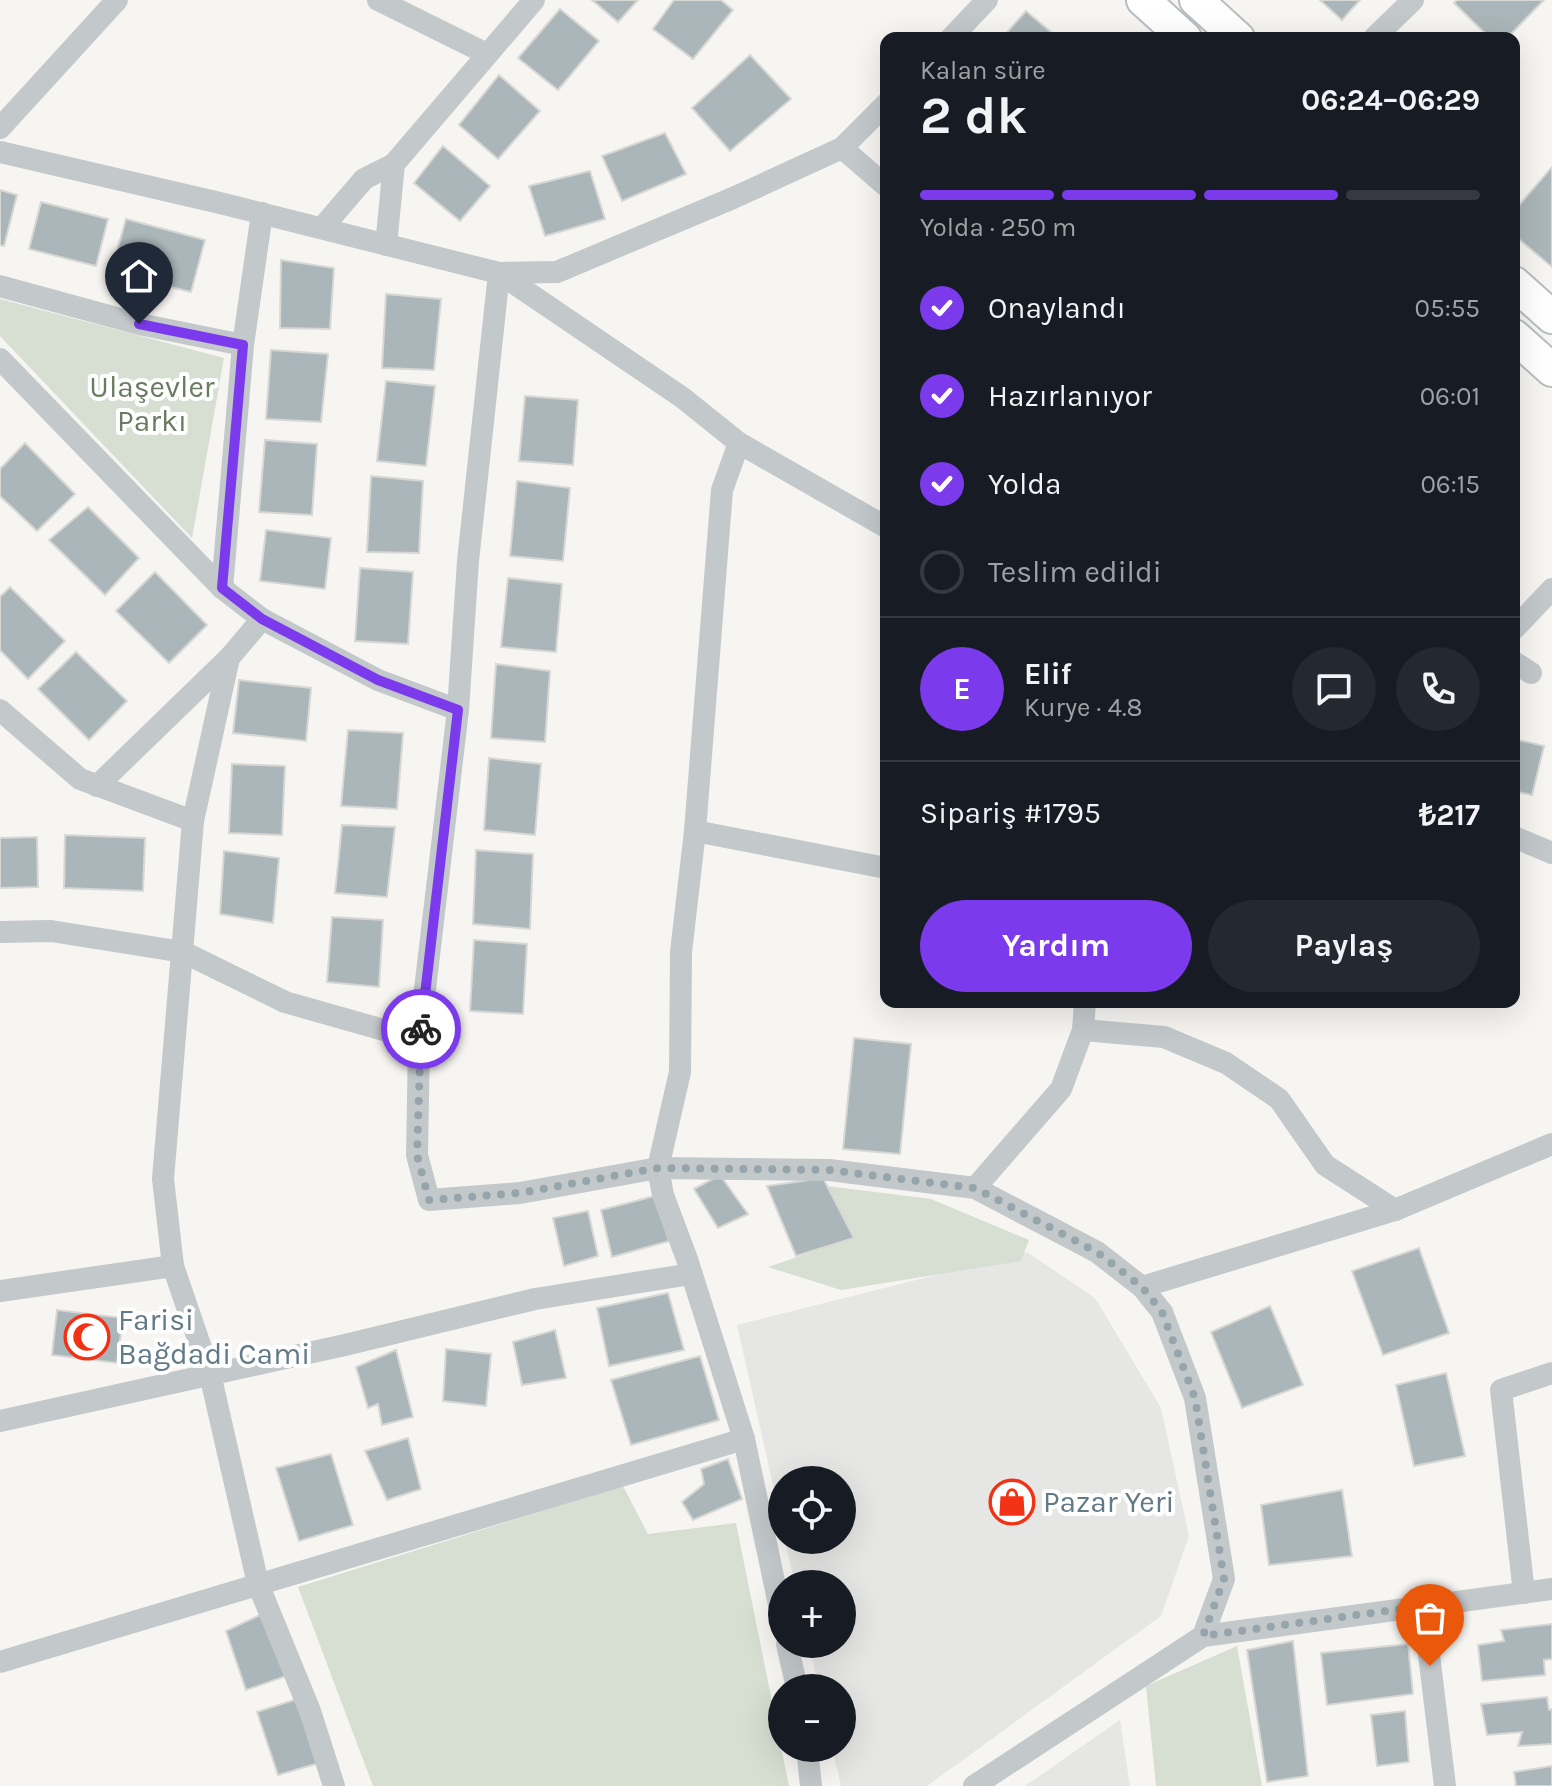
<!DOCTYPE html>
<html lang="tr">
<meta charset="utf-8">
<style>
body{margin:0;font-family:Karla,sans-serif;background:#242831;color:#f1f3f6;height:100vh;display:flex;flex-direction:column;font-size:30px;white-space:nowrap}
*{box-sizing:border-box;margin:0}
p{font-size:26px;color:#9ea1a6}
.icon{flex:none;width:44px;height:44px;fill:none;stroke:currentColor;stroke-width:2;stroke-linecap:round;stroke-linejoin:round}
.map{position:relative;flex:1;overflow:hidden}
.side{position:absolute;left:880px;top:32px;width:640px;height:976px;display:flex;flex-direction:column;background:#171b24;border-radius:16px;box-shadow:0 8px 32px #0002}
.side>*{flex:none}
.buttons{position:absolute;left:768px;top:1466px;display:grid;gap:16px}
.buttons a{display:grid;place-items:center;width:88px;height:88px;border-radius:50%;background:#171b24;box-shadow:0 8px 32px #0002;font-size:40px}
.pin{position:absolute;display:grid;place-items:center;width:68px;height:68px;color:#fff;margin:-82px -34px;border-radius:50% 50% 50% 0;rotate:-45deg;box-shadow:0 0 8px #0007}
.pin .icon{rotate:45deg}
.courier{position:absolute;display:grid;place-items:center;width:80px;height:80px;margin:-40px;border:6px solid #7c3aed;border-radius:50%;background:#fff;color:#222;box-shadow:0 2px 10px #0007}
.headline em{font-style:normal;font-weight:700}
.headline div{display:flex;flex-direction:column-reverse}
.headline{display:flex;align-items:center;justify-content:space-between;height:136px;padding:0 40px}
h1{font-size:52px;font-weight:700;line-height:60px}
.bar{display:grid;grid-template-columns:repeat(4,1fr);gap:12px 8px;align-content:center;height:96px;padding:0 40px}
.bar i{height:10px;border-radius:6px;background:#363941}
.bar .active{background:#7c3aed}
.bar p{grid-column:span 4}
.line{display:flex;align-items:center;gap:20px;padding:0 40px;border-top:2px solid #363941}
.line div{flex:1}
.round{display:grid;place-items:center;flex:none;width:84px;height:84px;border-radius:42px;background:#242831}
ol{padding:0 40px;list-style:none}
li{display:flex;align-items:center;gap:24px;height:88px}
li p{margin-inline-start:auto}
li .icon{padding:8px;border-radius:50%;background:#7c3aed;color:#fff;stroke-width:4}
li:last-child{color:#9ea1a6}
li i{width:44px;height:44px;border:4px solid #363941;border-radius:50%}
.primary-button{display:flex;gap:16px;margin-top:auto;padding:16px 40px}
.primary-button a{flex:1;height:92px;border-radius:48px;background:#7c3aed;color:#fff;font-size:32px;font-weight:700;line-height:92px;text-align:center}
.primary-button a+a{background:#242831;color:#f1f3f6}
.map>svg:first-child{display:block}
.built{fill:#e6e7e5}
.green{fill:#d7ded2}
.building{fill:#abb6ba;stroke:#d7d7d4;stroke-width:2}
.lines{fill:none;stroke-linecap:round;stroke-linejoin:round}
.secondary-casing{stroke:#b7bdc1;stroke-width:36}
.minor{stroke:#c3c8cb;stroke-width:22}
.secondary{stroke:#fff;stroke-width:32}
.done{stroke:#96a4ac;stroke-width:8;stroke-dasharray:0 14.4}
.route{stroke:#7c3aed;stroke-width:10}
.labels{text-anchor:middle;stroke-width:8;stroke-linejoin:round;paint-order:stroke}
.park-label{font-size:30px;fill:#697c61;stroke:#fff}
.poi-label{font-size:30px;fill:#627986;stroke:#fff;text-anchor:start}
</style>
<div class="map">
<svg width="1552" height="1786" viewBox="0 0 1552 1786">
<rect width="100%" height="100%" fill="#f6f5f2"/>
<g class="built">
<polygon points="1027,1252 1095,1298 1161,1408 1189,1536 1161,1616 927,1786 841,1786 832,1748 842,1748 842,1688 819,1688 809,1644 842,1644 842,1584 795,1584 785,1540 842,1540 842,1480 782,1480 782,1525 737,1325"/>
<polygon points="1120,1720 1130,1786 1025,1786"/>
</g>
<g class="green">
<polygon points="0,299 224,358 192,538 0,336"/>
<polygon points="827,1186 931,1199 1029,1240 1021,1261 841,1290 768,1267 853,1238"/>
<polygon points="623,1486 648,1534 736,1523 789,1786 373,1786 298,1587"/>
<polygon points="1237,1646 1262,1786 1156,1786 1146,1686"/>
</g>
<g class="building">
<polygon points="592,0 638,0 618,22"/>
<polygon points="674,0 721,0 733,10 693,59 653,29"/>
<polygon points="1320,0 1360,0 1342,20"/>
<polygon points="1457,0 1544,0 1507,38 1490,38 1454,3"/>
<polygon points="560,9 599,41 558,90 518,58"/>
<polygon points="1026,11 1058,38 1002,38"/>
<polygon points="750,55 791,99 730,151 692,108"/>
<polygon points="499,75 540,111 498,159 459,125"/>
<polygon points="665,133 686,174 622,201 602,156"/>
<polygon points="443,146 490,186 460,221 414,183"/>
<polygon points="1552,167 1552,267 1514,235 1514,211"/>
<polygon points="590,171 605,219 545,236 529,186"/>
<polygon points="0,190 17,195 4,246 0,245"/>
<polygon points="41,202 108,219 96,266 29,249"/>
<polygon points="126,219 205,240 191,292 111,272"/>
<polygon points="281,260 334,268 330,329 280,328"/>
<polygon points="386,294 441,299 434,370 382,368"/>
<polygon points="271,350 328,354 321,422 266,419"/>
<polygon points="386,381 435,386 426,466 377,461"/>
<polygon points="525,396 578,400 573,465 519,461"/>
<polygon points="265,440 317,444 312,515 259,512"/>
<polygon points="25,443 75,494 37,531 0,496 0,469"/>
<polygon points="371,476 423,481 419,553 367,552"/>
<polygon points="517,481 570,488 563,561 510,556"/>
<polygon points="88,507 139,558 105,595 49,540"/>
<polygon points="266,530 331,538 325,589 260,581"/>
<polygon points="360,568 413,572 408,644 355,641"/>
<polygon points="155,572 207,625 169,663 116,611"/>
<polygon points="508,578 562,584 556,652 501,647"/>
<polygon points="10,587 65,641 28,679 0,650 0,597"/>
<polygon points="76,652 127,701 89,740 38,689"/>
<polygon points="496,664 550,671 545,742 491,738"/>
<polygon points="239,680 311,688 306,741 233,733"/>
<polygon points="348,730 403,733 397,809 341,806"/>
<polygon points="1514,739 1544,746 1532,795 1518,792 1514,809"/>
<polygon points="489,758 541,764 535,835 484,830"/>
<polygon points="232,764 285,766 282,835 229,833"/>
<polygon points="342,825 395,827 387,897 335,893"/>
<polygon points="65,835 145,838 143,891 64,888"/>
<polygon points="37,837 38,887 0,888 0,838"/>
<polygon points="476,850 533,854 530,929 473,924"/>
<polygon points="224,851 279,858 273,923 220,914"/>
<polygon points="332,917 383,920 379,987 327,982"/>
<polygon points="474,940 527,944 523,1014 470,1011"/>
<polygon points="854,1038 911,1044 900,1154 843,1149"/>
<polygon points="720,1175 748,1214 718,1228 694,1189"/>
<polygon points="823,1178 854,1238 796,1256 767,1186"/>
<polygon points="655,1196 669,1241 612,1257 601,1210"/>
<polygon points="588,1211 598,1256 564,1266 553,1218"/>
<polygon points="1419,1248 1449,1333 1383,1355 1352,1271"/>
<polygon points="668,1293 684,1350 609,1366 597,1308"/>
<polygon points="1270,1306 1303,1385 1242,1408 1211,1332"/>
<polygon points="57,1310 123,1318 117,1363 52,1355"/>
<polygon points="555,1330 566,1378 522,1385 513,1342"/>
<polygon points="446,1349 491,1354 486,1406 443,1401"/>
<polygon points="396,1350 413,1417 382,1425 378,1404 368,1408 356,1367"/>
<polygon points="700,1356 719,1420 631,1445 611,1380"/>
<polygon points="1446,1373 1465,1456 1414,1466 1396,1385"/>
<polygon points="408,1438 421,1489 387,1500 365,1451"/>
<polygon points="331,1454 353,1525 299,1541 276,1468"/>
<polygon points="728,1459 742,1499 693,1520 682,1502 704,1484 701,1469"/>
<polygon points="1342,1490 1352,1556 1269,1565 1261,1505"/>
<polygon points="262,1614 286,1676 246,1690 226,1631"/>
<polygon points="1552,1624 1552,1659 1544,1660 1545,1675 1482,1681 1478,1645 1504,1641 1501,1630"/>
<polygon points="1293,1641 1308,1776 1267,1782 1247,1650"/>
<polygon points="1408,1644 1413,1694 1327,1705 1321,1653"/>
<polygon points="1547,1697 1549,1710 1552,1709 1552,1744 1518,1746 1522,1732 1487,1735 1481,1704"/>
<polygon points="297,1699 319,1763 278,1775 257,1712"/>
<polygon points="1405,1711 1409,1762 1377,1766 1371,1715"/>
<polygon points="1552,1766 1552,1786 1516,1786 1514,1772"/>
</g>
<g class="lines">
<g class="secondary-casing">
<g id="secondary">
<polyline points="1143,0 1185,38"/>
<polyline points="1196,0 1238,38"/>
<polyline points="1514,283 1552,317"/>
<polyline points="1514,336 1552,370"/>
</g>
</g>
<g class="minor">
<polyline points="378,0 487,54"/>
<polyline points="951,38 987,0"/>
<polyline points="1374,38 1413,0"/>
<polyline points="0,128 117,0"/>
<polyline points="842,148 886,186"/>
<polyline points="0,152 220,203 499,273 557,272 733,198 842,148 886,104"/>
<polyline points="262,213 243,345 222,588 262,619 378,680 458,710"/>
<polyline points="322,228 364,179 394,164"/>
<polyline points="386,245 394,164 534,0"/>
<polyline points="0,286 139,324 243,345"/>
<polyline points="0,359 222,588"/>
<polyline points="262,619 229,658 193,821 163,1179 173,1266 210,1374 258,1584 310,1711 334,1786"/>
<polyline points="1514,629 1552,589"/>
<polyline points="1514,662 1531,673"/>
<polyline points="0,710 80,779 193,821"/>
<polyline points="97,786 229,658"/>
<polyline points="695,831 886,868"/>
<polyline points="1514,837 1552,853"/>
<polyline points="0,932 51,931 183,952 285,1002 419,1040 417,1155 429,1200 520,1193 658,1168 829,1170 975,1188 1097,1252 1142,1287 1162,1312 1195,1398 1224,1579 1203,1636"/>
<polyline points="1083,1030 1164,1037 1226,1063 1279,1099 1325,1165 1395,1210"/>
<polyline points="419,1040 458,710 468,561 499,273 683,398 739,443 886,527"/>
<polyline points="975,1188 1061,1089 1083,1030 1085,1002"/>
<polyline points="1142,1287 1395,1210 1552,1144"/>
<polyline points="0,1291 173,1266"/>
<polyline points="0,1421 345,1345 535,1299 691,1274"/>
<polyline points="744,1439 782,1619"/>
<polyline points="1524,1593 1501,1390 1552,1373"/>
<polyline points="1423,1606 1445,1786"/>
<polyline points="787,1644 797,1688"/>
<polyline points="0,1662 744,1439 687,1259 663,1195 658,1168 680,1072 681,952 695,831 722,490 739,443"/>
<polyline points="807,1748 811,1786"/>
<polyline points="974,1786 1203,1636 1552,1589"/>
</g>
<use href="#secondary" class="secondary"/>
</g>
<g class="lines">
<polyline class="done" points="421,1029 417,1155 429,1200 520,1193 658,1168 829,1170 975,1188 1097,1252 1142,1287 1162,1312 1195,1398 1224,1579 1203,1636 1423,1606 1430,1666"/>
<polyline class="route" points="139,324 243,345 222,588 262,619 378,680 458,710 421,1029"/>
</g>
<defs>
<g id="mosque-ring" transform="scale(2.3)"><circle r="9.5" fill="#fff" stroke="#f23215" stroke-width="1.5"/><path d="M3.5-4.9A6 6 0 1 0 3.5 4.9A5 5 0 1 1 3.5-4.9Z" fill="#f23215"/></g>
<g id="shop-ring" transform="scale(2.3)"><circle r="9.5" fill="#fff" stroke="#f23215" stroke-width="1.5"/><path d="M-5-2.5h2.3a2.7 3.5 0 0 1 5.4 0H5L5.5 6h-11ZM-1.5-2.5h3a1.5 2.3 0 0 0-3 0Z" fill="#f23215"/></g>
</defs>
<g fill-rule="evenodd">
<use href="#mosque-ring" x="87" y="1337"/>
<use href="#shop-ring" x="1012" y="1502"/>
</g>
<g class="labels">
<g class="park-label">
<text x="152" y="397">Ulaşevler<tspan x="152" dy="34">Parkı</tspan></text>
</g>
<g class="poi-label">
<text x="118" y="1330">Farisi<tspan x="118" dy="34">Bağdadi Cami</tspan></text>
<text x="1043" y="1512">Pazar Yeri</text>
</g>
</g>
</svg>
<div class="buttons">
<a><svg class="icon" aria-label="locate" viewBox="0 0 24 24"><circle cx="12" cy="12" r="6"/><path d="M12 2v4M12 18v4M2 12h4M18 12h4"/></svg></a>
<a>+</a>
<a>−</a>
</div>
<div class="pin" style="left:1430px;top:1666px;background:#ea580c"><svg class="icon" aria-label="bag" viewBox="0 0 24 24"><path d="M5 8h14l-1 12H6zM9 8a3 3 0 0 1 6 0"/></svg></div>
<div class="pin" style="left:139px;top:324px;background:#1f2937"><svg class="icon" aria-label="home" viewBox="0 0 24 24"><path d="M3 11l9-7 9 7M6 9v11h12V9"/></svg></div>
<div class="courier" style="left:421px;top:1029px"><svg class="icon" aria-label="bike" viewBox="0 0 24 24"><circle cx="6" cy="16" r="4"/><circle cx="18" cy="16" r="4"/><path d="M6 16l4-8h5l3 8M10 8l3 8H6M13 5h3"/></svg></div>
<section class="side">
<div class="headline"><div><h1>2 dk</h1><p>Kalan süre</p></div><em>06:24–06:29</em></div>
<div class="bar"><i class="active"></i><i class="active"></i><i class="active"></i><i></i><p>Yolda · 250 m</p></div>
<ol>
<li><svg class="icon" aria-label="check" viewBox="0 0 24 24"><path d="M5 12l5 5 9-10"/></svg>Onaylandı<p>05:55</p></li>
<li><svg class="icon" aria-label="check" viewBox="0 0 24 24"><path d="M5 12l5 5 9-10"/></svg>Hazırlanıyor<p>06:01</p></li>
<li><svg class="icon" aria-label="check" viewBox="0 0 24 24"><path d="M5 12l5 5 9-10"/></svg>Yolda<p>06:15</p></li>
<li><i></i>Teslim edildi</li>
</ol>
<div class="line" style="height:144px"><b class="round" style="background:#7c3aed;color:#fff">E</b><div><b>Elif</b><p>Kurye · 4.8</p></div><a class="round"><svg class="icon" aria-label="chat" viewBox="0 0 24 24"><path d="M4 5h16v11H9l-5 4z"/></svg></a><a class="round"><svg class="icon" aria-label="phone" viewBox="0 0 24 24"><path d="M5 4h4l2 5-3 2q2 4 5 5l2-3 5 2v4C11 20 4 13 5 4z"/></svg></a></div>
<div class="line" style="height:104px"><div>Sipariş #1795</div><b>₺217</b></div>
<div class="primary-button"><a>Yardım</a><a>Paylaş</a></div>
</section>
</div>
